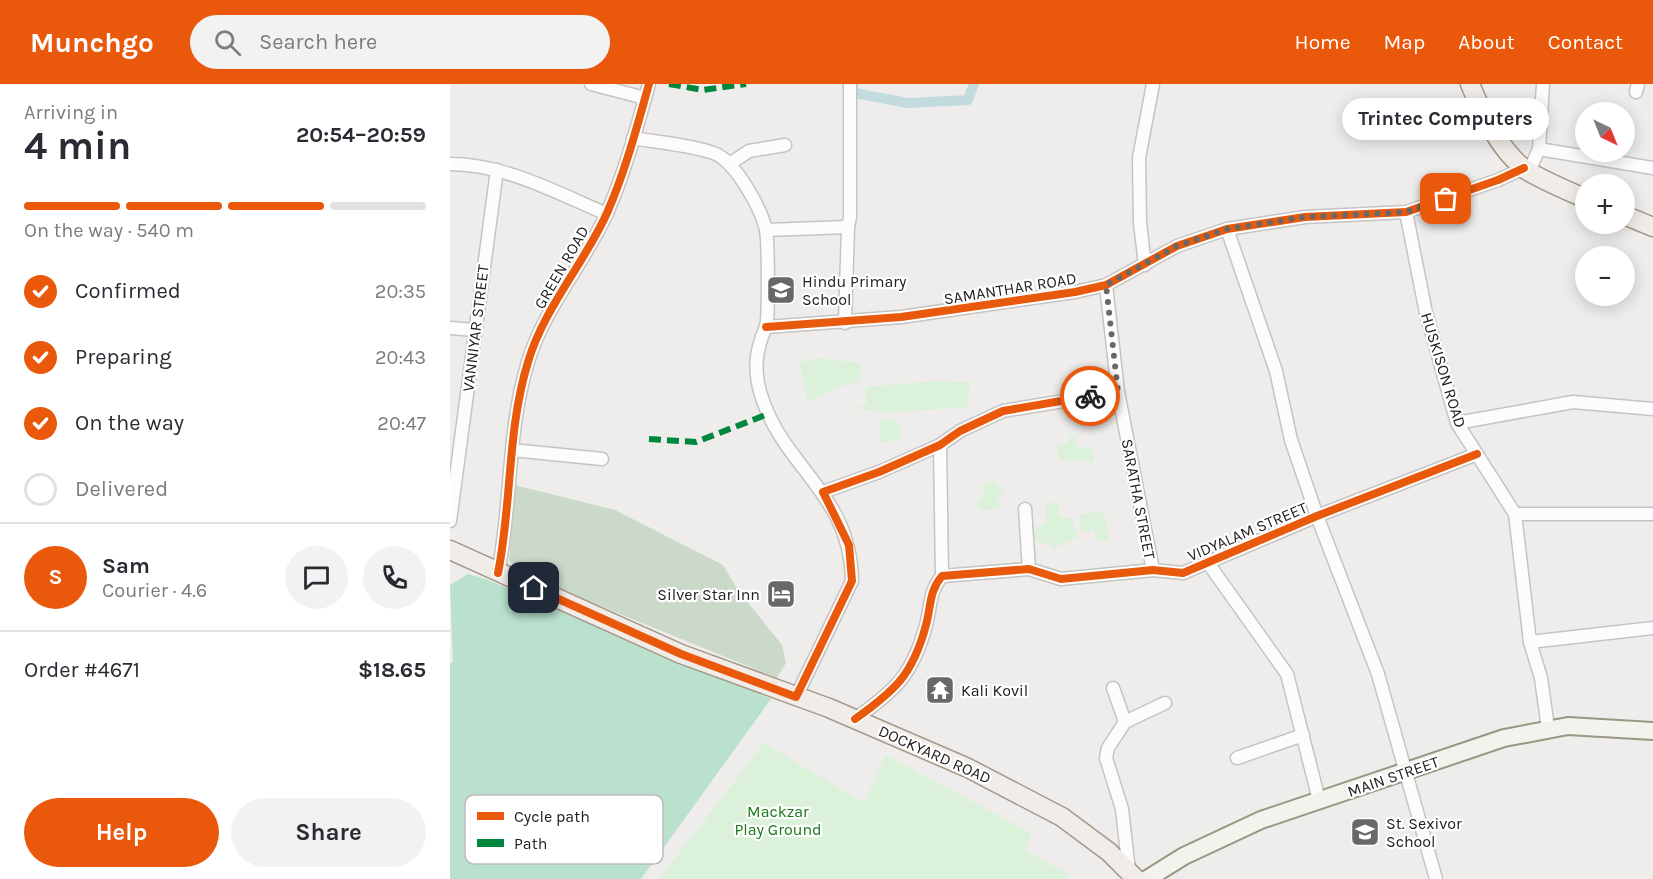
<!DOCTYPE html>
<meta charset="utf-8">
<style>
body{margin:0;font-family:Karla,sans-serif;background:#f2f2f3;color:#2b2b33;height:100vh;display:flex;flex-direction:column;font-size:22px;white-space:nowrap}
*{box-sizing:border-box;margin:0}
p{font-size:20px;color:#7c7c81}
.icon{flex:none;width:33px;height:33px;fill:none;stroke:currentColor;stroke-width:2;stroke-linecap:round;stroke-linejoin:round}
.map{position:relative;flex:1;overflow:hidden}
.side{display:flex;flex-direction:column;background:#fff;width:450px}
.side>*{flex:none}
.needle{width:39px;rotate:137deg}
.controls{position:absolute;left:1125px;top:18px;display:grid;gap:12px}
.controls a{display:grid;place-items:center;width:60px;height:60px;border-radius:50%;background:#fff;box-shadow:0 3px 15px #0003;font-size:30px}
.pin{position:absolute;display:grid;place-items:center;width:51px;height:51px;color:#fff;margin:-26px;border-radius:12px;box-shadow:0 3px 9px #0006}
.courier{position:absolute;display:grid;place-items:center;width:60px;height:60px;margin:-30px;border:4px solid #ea580c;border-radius:50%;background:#fff;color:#222;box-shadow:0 2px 8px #0007}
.bubble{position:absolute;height:42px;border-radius:21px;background:#fff;box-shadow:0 3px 15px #0003;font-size:20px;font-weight:700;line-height:42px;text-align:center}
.head em{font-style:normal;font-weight:700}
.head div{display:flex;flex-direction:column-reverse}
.head{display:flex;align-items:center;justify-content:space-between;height:102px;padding:0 24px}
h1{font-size:39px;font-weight:700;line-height:45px}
.bar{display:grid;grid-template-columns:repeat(4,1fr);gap:9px 6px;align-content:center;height:72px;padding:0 24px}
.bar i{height:8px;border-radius:4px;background:#e1e1e2}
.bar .active{background:#ea580c}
.bar p{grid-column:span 4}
.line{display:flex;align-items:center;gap:15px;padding:0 24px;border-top:2px solid #e1e1e2}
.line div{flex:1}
.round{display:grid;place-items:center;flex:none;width:63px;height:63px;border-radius:32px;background:#f2f2f3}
ol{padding:0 24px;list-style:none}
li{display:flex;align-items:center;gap:18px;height:66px}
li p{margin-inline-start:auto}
li .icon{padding:6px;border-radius:50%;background:#ea580c;color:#fff;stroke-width:4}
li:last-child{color:#7c7c81}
li i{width:33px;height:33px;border:3px solid #e1e1e2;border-radius:50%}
.button{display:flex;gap:12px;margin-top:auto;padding:12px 24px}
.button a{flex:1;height:69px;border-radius:36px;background:#ea580c;color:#fff;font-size:24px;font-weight:700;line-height:69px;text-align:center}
.button a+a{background:#f2f2f3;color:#2b2b33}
header{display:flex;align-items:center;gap:36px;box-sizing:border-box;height:84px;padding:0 30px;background:#ea580c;color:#fff}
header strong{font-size:28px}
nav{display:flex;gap:33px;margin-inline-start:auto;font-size:21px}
.search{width:420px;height:54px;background:#f2f2f3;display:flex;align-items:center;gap:15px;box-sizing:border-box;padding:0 21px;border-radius:33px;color:#7c7c81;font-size:22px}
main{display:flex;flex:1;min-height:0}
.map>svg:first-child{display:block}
.cemetery{fill:#cad9c9}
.park{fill:#dcf1da}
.pitch{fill:#bae1ce}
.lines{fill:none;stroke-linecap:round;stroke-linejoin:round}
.canal{stroke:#c2dbdf;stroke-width:10}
.minor-casing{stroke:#c5c4c3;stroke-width:15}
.secondary-casing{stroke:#989784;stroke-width:20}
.primary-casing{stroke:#a49989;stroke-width:21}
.minor{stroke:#fdfcfc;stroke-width:12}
.secondary{stroke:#f3f3ed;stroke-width:16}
.primary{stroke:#f1ece8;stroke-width:18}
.quiet{stroke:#00873e;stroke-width:6;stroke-dasharray:12 6;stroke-linecap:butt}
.cycleway-casing{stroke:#fff;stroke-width:11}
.cycleway{stroke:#e8590c;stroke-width:8}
.done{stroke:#696868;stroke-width:6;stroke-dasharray:0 10.8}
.route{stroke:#ea580c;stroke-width:8}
.labels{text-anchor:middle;stroke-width:4.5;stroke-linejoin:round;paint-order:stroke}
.street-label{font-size:16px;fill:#212121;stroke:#fff}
.poi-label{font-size:16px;fill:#212121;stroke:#fff;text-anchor:start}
.park-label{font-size:16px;fill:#177817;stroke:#fff}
.key{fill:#fff;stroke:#bcbcbc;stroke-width:1.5}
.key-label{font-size:16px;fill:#212121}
</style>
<header>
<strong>Munchgo</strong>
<div class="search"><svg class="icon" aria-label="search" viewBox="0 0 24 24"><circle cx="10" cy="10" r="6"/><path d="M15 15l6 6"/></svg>Search here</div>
<nav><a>Home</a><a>Map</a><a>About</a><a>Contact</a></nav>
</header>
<main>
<section class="side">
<div class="head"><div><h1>4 min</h1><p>Arriving in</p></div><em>20:54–20:59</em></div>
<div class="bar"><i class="active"></i><i class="active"></i><i class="active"></i><i></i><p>On the way · 540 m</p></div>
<ol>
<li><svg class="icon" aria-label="check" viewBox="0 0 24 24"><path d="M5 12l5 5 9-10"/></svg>Confirmed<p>20:35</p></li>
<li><svg class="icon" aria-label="check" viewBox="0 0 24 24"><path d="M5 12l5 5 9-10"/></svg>Preparing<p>20:43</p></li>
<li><svg class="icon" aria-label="check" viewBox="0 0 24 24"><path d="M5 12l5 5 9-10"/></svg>On the way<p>20:47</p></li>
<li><i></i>Delivered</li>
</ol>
<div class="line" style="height:108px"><b class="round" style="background:#ea580c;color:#fff">S</b><div><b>Sam</b><p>Courier · 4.6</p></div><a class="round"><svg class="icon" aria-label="chat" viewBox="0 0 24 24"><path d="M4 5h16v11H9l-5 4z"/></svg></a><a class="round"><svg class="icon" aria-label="phone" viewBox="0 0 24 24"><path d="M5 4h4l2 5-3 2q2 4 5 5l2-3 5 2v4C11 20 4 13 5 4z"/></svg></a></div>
<div class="line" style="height:78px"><div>Order #4671</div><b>$18.65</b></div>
<div class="button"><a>Help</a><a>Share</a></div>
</section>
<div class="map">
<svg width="1203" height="795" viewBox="0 0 1203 795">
<rect width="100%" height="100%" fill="#efedeb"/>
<polygon class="cemetery" points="64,401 165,426 273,481 288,506 332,561 336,579 327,594 67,488 59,476"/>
<g class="park">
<path d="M 369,274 L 410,279 L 411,298 C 390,299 378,310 358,317 L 349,278 Z"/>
<polygon points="485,297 520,298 518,323 435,329 407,324 417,319 415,303"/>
<polygon points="445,335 452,346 449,355 430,359 430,337"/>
<polygon points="619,351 625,352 627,363 642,363 645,378 610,376 606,362 619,358"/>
<polygon points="543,397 554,408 546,416 552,424 530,427 525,420 536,408 531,404 533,400"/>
<polygon points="608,417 609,433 621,434 628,453 605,464 598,459 589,460 588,454 579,454 580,444 596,440 596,420"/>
<polygon points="654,427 659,456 646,458 644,446 631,448 629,431"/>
<polygon points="314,659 409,716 415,716 436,671 581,749 575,766 619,791 617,795 209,795"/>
</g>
<polygon class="pitch" points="18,490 38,496 321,615 191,795 0,795 0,579 3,578 0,501"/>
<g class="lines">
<polyline class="canal" points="403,0 404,9 458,19 518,16 524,0"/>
<g class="minor-casing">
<g id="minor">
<polyline points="141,0 195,14"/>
<polyline points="1186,8 1188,0"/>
<path d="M 183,54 C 204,58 251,62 268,71 C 287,82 309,121 315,142 C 319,152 318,224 317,237 C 316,245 312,251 310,259 C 304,278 306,298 313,317 C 338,387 401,412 402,497 L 346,613"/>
<polyline points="1089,65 1203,84"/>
<polyline points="281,79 299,67 335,61"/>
<path d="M 0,80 C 55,80 107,109 157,130"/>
<polyline points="1079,87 1089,65 1093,0"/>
<polyline points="956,128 976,229 1007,339 1065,430 1080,558 1091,594 1098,644"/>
<polyline points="777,145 826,287 841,356 867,432 928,590 986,795"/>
<polyline points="316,146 398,143"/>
<polyline points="695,181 690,139 689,74 703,0"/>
<polyline points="656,201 668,308 703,486"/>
<polyline points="395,239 398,143 400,133 400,0"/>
<polyline points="316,243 451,233 625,208 656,201 727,162 777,145 855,133 956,128 1048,96 1074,84"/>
<polyline points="0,244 25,246"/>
<polyline points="1007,339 1123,318 1203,325"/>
<polyline points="490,361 492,492"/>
<polyline points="62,366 152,375"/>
<polyline points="373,408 429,388 490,361 510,347 553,327 668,308"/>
<polyline points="575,425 579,485"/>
<polyline points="1065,430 1203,430"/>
<polyline points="0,437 47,86"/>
<polyline points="758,479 837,590 869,716"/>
<path d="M 48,489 C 62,419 57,346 78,278 C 94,224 134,180 157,129 C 175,88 187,43 199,0"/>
<polyline points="1080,558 1203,544"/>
<polyline points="663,604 675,638"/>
<path d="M 405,635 C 446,606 463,590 476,541 C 481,523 479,507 492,492 L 579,485 L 611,495 L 703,486 L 733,489 L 867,432 L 1027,370"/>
<polyline points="787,674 853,651"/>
<polyline points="679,787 672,725 656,674 658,664 675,638 715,619"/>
</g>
</g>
<g class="secondary-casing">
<polyline id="secondary" points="697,795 734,772 811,736 1054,654 1118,642 1203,647"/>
</g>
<g class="primary-casing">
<g id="primary">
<path d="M 1020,0 C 1032,29 1050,67 1076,86 C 1094,97 1116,106 1136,115"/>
<polyline points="1174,131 1203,143"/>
<polyline points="0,466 231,570 379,624 518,684 612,733 659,768 686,795"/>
</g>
</g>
<use href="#minor" class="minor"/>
<use href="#secondary" class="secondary"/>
<use href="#primary" class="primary"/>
<g class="quiet">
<polyline points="219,0 253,6 296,0"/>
<polyline points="199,355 246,358 318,330"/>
</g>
<g class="cycleway-casing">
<g id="cycleway">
<polyline points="316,243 451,233 625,208 656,201 727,162 777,145 855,133 956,128 1048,96 1074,84"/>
<path d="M 48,489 C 62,419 57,346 78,278 C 94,224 134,180 157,129 C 175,88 187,43 199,0"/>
<path d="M 405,635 C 446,606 463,590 476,541 C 481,523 479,507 492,492 L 579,485 L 611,495 L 703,486 L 733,489 L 867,432 L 1027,370"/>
</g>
</g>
<use href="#cycleway" class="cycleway"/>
</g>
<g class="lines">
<polyline class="done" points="640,312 668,308 656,201 727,162 777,145 855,133 956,128 996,115"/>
<polyline class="route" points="84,504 231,570 346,613 402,497 399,461 373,408 429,388 490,361 510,347 553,327 640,312"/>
</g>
<defs>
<g id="school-square" transform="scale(1.5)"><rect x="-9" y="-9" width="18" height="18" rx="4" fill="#696868" stroke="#fff"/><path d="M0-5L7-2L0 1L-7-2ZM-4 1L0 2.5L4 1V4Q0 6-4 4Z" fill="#fff"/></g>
<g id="hotel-square" transform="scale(1.5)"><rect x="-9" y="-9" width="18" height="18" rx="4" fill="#696868" stroke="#fff"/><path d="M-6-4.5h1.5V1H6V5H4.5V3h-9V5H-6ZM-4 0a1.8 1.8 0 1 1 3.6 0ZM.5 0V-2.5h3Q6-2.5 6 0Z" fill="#fff"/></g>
<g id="temple-square" transform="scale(1.5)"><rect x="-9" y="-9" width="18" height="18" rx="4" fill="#696868" stroke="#fff"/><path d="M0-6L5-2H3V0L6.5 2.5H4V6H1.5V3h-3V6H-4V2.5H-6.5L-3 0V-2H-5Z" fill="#fff"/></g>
</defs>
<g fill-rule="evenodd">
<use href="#school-square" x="331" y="206"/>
<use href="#hotel-square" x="331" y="510"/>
<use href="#temple-square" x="490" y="606"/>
<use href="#school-square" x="915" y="748"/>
</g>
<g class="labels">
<g class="street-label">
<text transform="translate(111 183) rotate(-60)" y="6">GREEN ROAD</text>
<text transform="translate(560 204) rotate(-9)" y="6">SAMANTHAR ROAD</text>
<text transform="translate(25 244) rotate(-83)" y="6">VANNIYAR STREET</text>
<text transform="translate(994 286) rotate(73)" y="6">HUSKISON ROAD</text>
<text transform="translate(689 415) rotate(79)" y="6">SARATHA STREET</text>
<text transform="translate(797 447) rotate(-23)" y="6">VIDYALAM STREET</text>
<text transform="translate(485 670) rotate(24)" y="6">DOCKYARD ROAD</text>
<text transform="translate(943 692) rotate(-19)" y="6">MAIN STREET</text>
</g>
<g class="poi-label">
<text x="352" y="203">Hindu Primary<tspan x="352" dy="18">School</tspan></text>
<text x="310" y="516" text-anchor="end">Silver Star Inn</text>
<text x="511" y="612">Kali Kovil</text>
<text x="936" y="745">St. Sexivor<tspan x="936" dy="18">School</tspan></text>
</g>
<g class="park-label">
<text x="328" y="733">Mackzar<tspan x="328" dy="18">Play Ground</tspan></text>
</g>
</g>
<rect x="15" y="711" width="198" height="69" rx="9" class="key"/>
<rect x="27" y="728" width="27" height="8" fill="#e8590c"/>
<rect x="27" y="755" width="27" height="8" fill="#00873e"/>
<g class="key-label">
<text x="64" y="738">Cycle path</text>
<text x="64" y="765">Path</text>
</g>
</svg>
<div class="controls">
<a><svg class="needle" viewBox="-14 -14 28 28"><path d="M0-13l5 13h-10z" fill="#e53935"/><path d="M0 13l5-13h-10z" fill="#7c7c81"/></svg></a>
<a>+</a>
<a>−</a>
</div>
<div class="pin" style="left:996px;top:115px;background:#ea580c"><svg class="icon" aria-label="bag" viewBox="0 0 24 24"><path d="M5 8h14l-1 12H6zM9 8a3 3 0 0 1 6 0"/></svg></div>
<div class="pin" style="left:84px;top:504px;background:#1f2937"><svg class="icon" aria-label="home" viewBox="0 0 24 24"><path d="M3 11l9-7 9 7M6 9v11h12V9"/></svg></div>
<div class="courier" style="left:640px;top:312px"><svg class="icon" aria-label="bike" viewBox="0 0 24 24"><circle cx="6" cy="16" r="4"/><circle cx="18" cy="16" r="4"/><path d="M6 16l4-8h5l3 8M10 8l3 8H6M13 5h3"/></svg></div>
<div class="bubble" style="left:892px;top:14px;width:207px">Trintec Computers</div>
</div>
</main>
